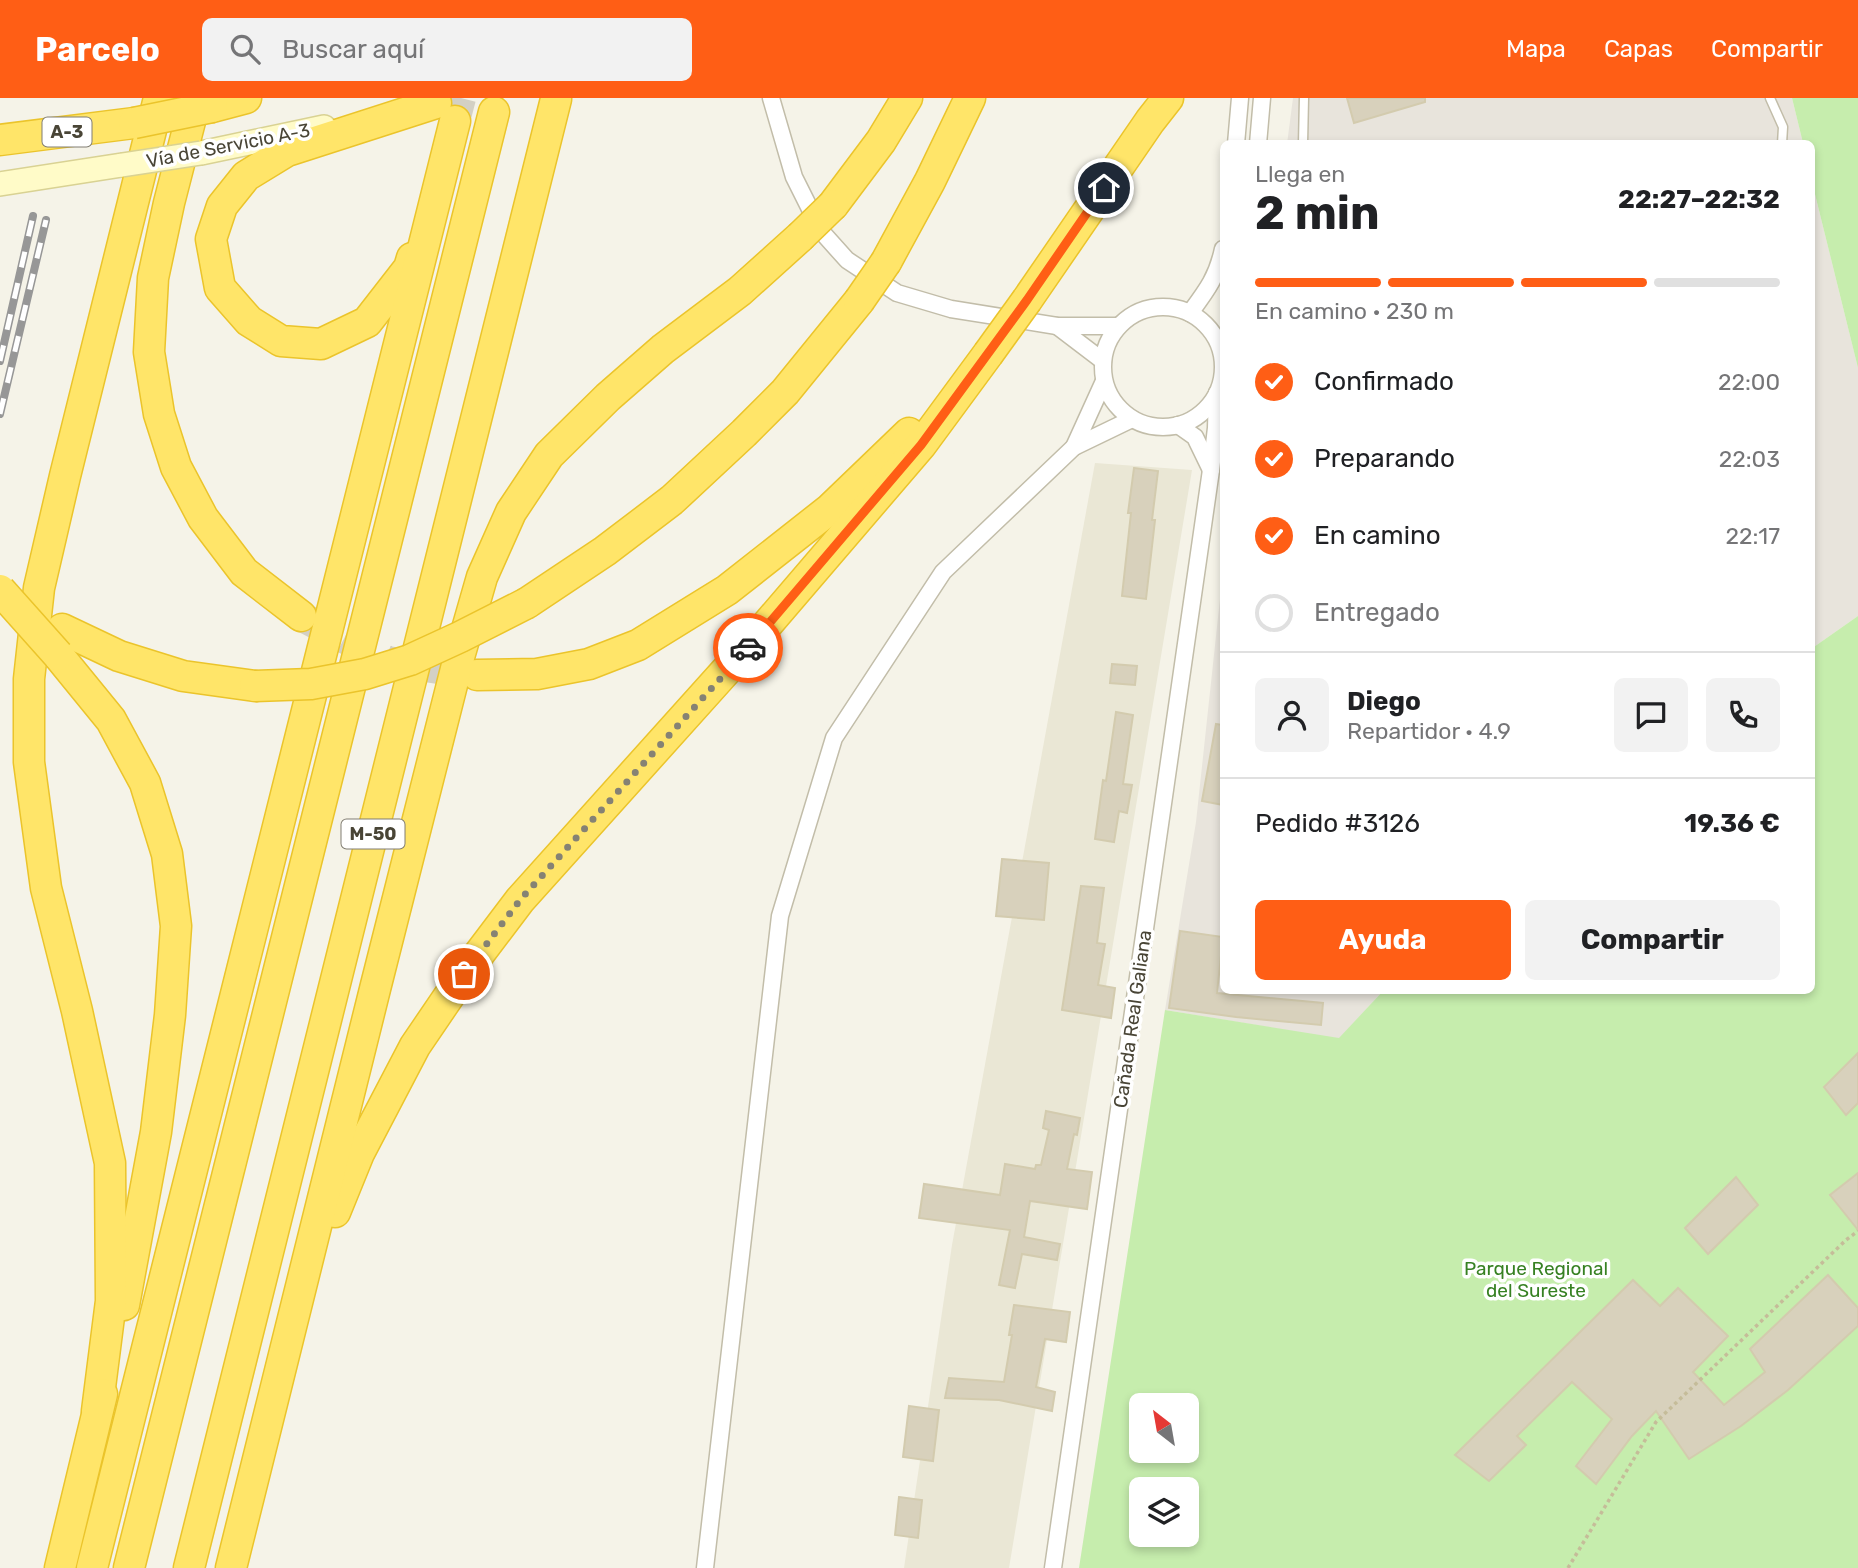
<!DOCTYPE html>
<html lang="es">
<meta charset="utf-8">
<style>
body{margin:0;font-family:Rubik,sans-serif;background:#f2f2f2;color:#202124;height:100vh;display:flex;flex-direction:column;font-size:26px;white-space:nowrap}
*{box-sizing:border-box;margin:0}
p{font-size:23px;color:#757577}
.icon{flex:none;width:38px;height:38px;fill:none;stroke:currentColor;stroke-width:2;stroke-linecap:round;stroke-linejoin:round}
.map{position:relative;flex:1;overflow:hidden}
.panel{position:absolute;left:1220px;top:42px;width:595px;height:854px;display:flex;flex-direction:column;background:#fff;border-radius:10px;box-shadow:0 4px 10px #0003}
.panel>*{flex:none}
.needle{width:46px;rotate:329deg}
.fabs{position:absolute;left:1129px;top:1295px;display:grid;gap:14px}
.fabs a{display:grid;place-items:center;width:70px;height:70px;border-radius:10px;background:#fff;box-shadow:0 4px 10px #0003;font-size:35px}
.pin{position:absolute;display:grid;place-items:center;width:60px;height:60px;color:#fff;margin:-30px;border:4px solid #fff;border-radius:50%;box-shadow:0 2px 7px #0007}
.courier{position:absolute;display:grid;place-items:center;width:70px;height:70px;margin:-35px;border:5px solid #ff5e15;border-radius:50%;background:#fff;color:#222;box-shadow:0 2px 9px #0007}
.overview em{font-style:normal;font-weight:700}
.overview div{display:flex;flex-direction:column-reverse}
.overview{display:flex;align-items:center;justify-content:space-between;height:119px;padding:0 35px}
h1{font-size:46px;font-weight:700;line-height:52px}
.bar{display:grid;grid-template-columns:repeat(4,1fr);gap:10px 7px;align-content:center;height:84px;padding:0 35px}
.bar i{height:9px;border-radius:5px;background:#e0e0e0}
.bar .selected{background:#ff5e15}
.bar p{grid-column:span 4}
.line{display:flex;align-items:center;gap:18px;padding:0 35px;border-top:2px solid #e0e0e0}
.line div{flex:1}
.round{display:grid;place-items:center;flex:none;width:74px;height:74px;border-radius:10px;background:#f2f2f2}
ol{padding:0 35px;list-style:none}
li{display:flex;align-items:center;gap:21px;height:77px}
li p{margin-inline-start:auto}
li .icon{padding:7px;border-radius:50%;background:#ff5e15;color:#fff;stroke-width:4}
li:last-child{color:#757577}
li i{width:38px;height:38px;border:4px solid #e0e0e0;border-radius:50%}
.cta{display:flex;gap:14px;margin-top:auto;padding:14px 35px}
.cta a{flex:1;height:80px;border-radius:10px;background:#ff5e15;color:#fff;font-size:28px;font-weight:700;line-height:80px;text-align:center}
.cta a+a{background:#f2f2f2;color:#202124}
header{display:flex;align-items:center;gap:42px;box-sizing:border-box;height:98px;padding:0 35px;background:#ff5e15;color:#fff}
header strong{font-size:33px}
nav{display:flex;gap:38px;margin-inline-start:auto;font-size:24px}
.search{width:490px;height:63px;background:#f2f2f2;display:flex;align-items:center;gap:18px;box-sizing:border-box;padding:0 24px;border-radius:10px;color:#757577;font-size:26px}
.map>svg:first-child{display:block}
.residential{fill:#eae7d5}
.industrial{fill:#e8e4dc}
.green{fill:#c6edad;fill-rule:evenodd}
.building{fill:#d8d1bc;stroke:#d3cbae;stroke-width:2}
.lines{fill:none;stroke-linecap:round;stroke-linejoin:round}
.highway-tunnel{stroke:#d3d0c4;stroke-width:30;stroke-dasharray:30 15;stroke-linecap:butt}
.lane-casing{stroke:#c2bda9;stroke-width:11}
.street-casing{stroke:#c2bda9;stroke-width:19}
.secondary-casing{stroke:#d9d293;stroke-width:26}
.highway-casing{stroke:#ebc42b;stroke-width:33}
.path{stroke:#c5bc99;stroke-width:3.5;stroke-dasharray:3.5 3.5;stroke-linecap:butt}
.lane{stroke:#fff;stroke-width:8}
.street{stroke:#fff;stroke-width:16}
.secondary{stroke:#fffbc8;stroke-width:23}
.highway{stroke:#ffe569;stroke-width:30}
.rail-casing{stroke:#979797;stroke-width:8}
.rail{stroke:#fff;stroke-width:5;stroke-dasharray:16;stroke-linecap:butt}
.secondary-bridge-casing{stroke:#d9d293;stroke-width:26;stroke-linecap:butt}
.highway-bridge-casing{stroke:#ebc42b;stroke-width:33;stroke-linecap:butt}
.secondary-bridge{stroke:#fffbc8;stroke-width:23}
.highway-bridge{stroke:#ffe569;stroke-width:30}
.done{stroke:#858274;stroke-width:7;stroke-dasharray:0 12.6}
.route{stroke:#ff5e15;stroke-width:9}
.labels{text-anchor:middle;stroke-width:7;stroke-linejoin:round;paint-order:stroke}
.shield{fill:#fff;stroke:#807d72;stroke-width:2}
.shield-label{font-size:18px;font-weight:bold;fill:#494536}
.street-label{font-size:19px;fill:#494536;stroke:#fff}
.park-label{font-size:19px;fill:#378123;stroke:#fff}
</style>
<header>
<strong>Parcelo</strong>
<div class="search"><svg class="icon" aria-label="search" viewBox="0 0 24 24"><circle cx="10" cy="10" r="6"/><path d="M15 15l6 6"/></svg>Buscar aquí</div>
<nav><a>Mapa</a><a>Capas</a><a>Compartir</a></nav>
</header>
<div class="map">
<svg width="1858" height="1470" viewBox="0 0 1858 1470">
<rect width="100%" height="100%" fill="#f5f3e8"/>
<polygon class="residential" points="1095,365 1192,372 1009,1470 904,1470 952,1147"/>
<g class="industrial">
<polygon points="1293,0 1792,0 1803,45 1287,46"/>
<polygon points="1811,80 1858,270 1858,518 1811,551"/>
<polygon points="1223,473 1223,892 1383,893 1339,941 1165,912 1196,724"/>
</g>
<g class="green">
<polygon points="1792,0 1858,0 1858,270 1811,80 1811,46 1803,45"/>
<path d="M 1858,518 L 1858,1470 L 1079,1470 L 1165,912 L 1339,940 L 1383,893 L 1811,892 L 1811,551 ZM 1141,1307 L 1186,1307 L 1186,1353 L 1141,1353 ZM 1141,1391 L 1186,1391 L 1186,1437 L 1141,1437 Z"/>
</g>
<g class="building">
<polygon points="1347,0 1425,0 1425,4 1354,25"/>
<polygon points="1134,370 1158,373 1152,422 1155,422 1146,501 1122,498 1131,415 1128,415"/>
<polygon points="1112,566 1137,568 1135,587 1110,585"/>
<polygon points="1116,614 1133,617 1123,686 1132,687 1127,715 1119,713 1114,744 1095,741 1103,682 1106,683"/>
<polygon points="1216,626 1223,627 1223,707 1202,703"/>
<polygon points="1002,761 1049,765 1044,822 996,818"/>
<polygon points="1081,788 1104,790 1097,845 1105,846 1098,887 1115,890 1111,920 1062,912"/>
<polygon points="1180,833 1223,839 1217,895 1323,905 1321,927 1236,919 1169,910"/>
<polygon points="1858,955 1858,1005 1846,1017 1824,989"/>
<polygon points="1046,1013 1080,1020 1077,1037 1074,1036 1067,1071 1092,1074 1087,1111 1030,1103 1024,1139 1060,1146 1057,1162 1022,1156 1015,1190 999,1187 1010,1132 919,1120 924,1086 1000,1097 1005,1066 1035,1071 1036,1067 1041,1067 1049,1032 1043,1030"/>
<polygon points="1858,1075 1858,1132 1830,1097"/>
<polygon points="1736,1079 1758,1107 1708,1156 1685,1130"/>
<polygon points="1828,1177 1858,1210 1858,1228 1788,1292 1741,1328 1689,1361 1656,1313 1632,1338 1596,1386 1576,1368 1612,1321 1572,1284 1517,1338 1526,1347 1489,1383 1455,1357 1633,1182 1660,1208 1678,1190 1728,1238 1693,1274 1724,1307 1765,1274 1750,1251"/>
<polygon points="1014,1207 1070,1214 1066,1244 1045,1241 1036,1289 1055,1294 1052,1313 999,1302 945,1300 949,1280 1004,1284 1012,1237 1009,1237"/>
<polygon points="909,1308 939,1312 933,1363 903,1359"/>
<polygon points="899,1399 922,1402 918,1440 895,1437"/>
</g>
<g class="lines">
<g class="highway-tunnel">
<polyline points="455,23 461,0"/>
<polyline points="304,520 388,563 477,577"/>
</g>
<g class="lane-casing">
<g id="lane">
<polyline points="1770,0 1783,29 1782,46"/>
<polyline points="1303,46 1304,0"/>
</g>
</g>
<g class="street-casing">
<g id="street">
<polyline points="771,0 794,79 821,133 847,162 897,195 951,211 1057,228 1118,228"/>
<polyline points="1236,46 1240,0"/>
<polyline points="1258,46 1262,0"/>
<circle cx="1163" cy="269" r="60"/>
<path d="M 1190,215 C 1207,192 1217,179 1223,151"/>
<polyline points="1057,228 1103,263"/>
<polyline points="1178,327 1195,339 1211,372"/>
<polyline points="1074,349 1104,283"/>
<polyline points="705,1470 780,818 834,640 943,474 1074,349 1132,321"/>
<polyline points="1053,1470 1211,372 1216,330 1217,295"/>
</g>
</g>
<g class="secondary-casing">
<g id="secondary">
<polyline points="201,55 324,29"/>
<polyline points="0,86 122,67"/>
</g>
</g>
<g class="highway-casing">
<g id="highway">
<polyline points="196,0 169,105 153,180 149,254 159,316 176,369 203,420 244,474 301,518"/>
<polyline points="212,9 246,0"/>
<polyline points="0,42 134,25"/>
<polyline points="833,107 881,43 907,0"/>
<polyline points="412,160 409,170 367,224 321,246 281,243 249,223 220,190 211,141 222,108 246,78 287,53 436,5"/>
<polyline points="886,164 930,83 970,0"/>
<polyline points="1027,202 1150,23 1168,0"/>
<polyline points="527,505 605,453 672,402 744,335 785,294 859,203"/>
<polyline points="62,531 119,558 183,578 255,588"/>
<polyline points="58,557 111,622 145,685 167,756 176,828 170,917 156,1034 124,1207"/>
<polyline points="477,577 537,576 589,566 638,547 727,492 830,411 909,335"/>
<polyline points="335,1114 359,1055 415,948 464,876 520,802 759,536 921,347 988,256"/>
<polyline points="97,1313 111,1203 110,1065 77,913 46,790 29,664 29,581 39,490 65,378 159,0"/>
<polyline points="60,1470 102,1296"/>
<polyline points="92,1470 455,23"/>
<polyline points="129,1470 494,14"/>
<polyline points="189,1470 556,1"/>
<polyline points="231,1470 375,891 459,559 482,479 511,414 549,357 608,299 663,251 740,193 800,139"/>
</g>
</g>
<polyline class="path" points="1568,1470 1656,1324 1846,1142 1858,1133"/>
<use href="#lane" class="lane"/>
<use href="#street" class="street"/>
<use href="#secondary" class="secondary"/>
<use href="#highway" class="highway"/>
<g class="rail-casing">
<g id="rail">
<polyline points="0,263 33,118"/>
<polyline points="0,316 46,122"/>
</g>
</g>
<use href="#rail" class="rail"/>
<g class="secondary-bridge-casing">
<polyline id="secondary-bridge" points="122,67 201,55"/>
</g>
<g class="highway-bridge-casing">
<g id="highway-bridge">
<polyline points="134,25 212,9"/>
<polyline points="800,139 833,107"/>
<polyline points="859,203 886,164"/>
<polyline points="988,256 1027,202"/>
<polyline points="0,492 58,557"/>
<polyline points="255,588 311,586 365,576 410,562 460,539 527,505"/>
</g>
</g>
<use href="#secondary-bridge" class="secondary-bridge"/>
<use href="#highway-bridge" class="highway-bridge"/>
</g>
<g class="lines">
<polyline class="done" points="464,876 520,802 748,550"/>
<polyline class="route" points="748,550 921,347 1027,202 1104,90"/>
</g>
<g class="labels">
<g class="shield">
<rect x="42.5" y="19.5" width="49" height="29" rx="5"/>
<rect x="341.5" y="721.5" width="63" height="29" rx="5"/>
</g>
<g class="shield-label">
<text x="67" y="40">A-3</text>
<text x="373" y="742">M-50</text>
</g>
<g class="street-label">
<text transform="translate(228 47) rotate(-11)" y="7">Vía de Servicio A-3</text>
<text transform="translate(1132 921) rotate(-82)" y="7">Cañada Real Galiana</text>
</g>
<g class="park-label">
<text x="1536" y="1177">Parque Regional<tspan x="1536" dy="22">del Sureste</tspan></text>
</g>
</g>
</svg>
<div class="fabs">
<a><svg class="needle" viewBox="-14 -14 28 28"><path d="M0-13l5 13h-10z" fill="#e53935"/><path d="M0 13l5-13h-10z" fill="#757577"/></svg></a>
<a><svg class="icon" aria-label="layers" viewBox="0 0 24 24"><path d="M12 4l9 5-9 5-9-5zM3 14l9 5 9-5"/></svg></a>
</div>
<div class="pin" style="left:464px;top:876px;background:#ea580c"><svg class="icon" aria-label="bag" viewBox="0 0 24 24"><path d="M5 8h14l-1 12H6zM9 8a3 3 0 0 1 6 0"/></svg></div>
<div class="pin" style="left:1104px;top:90px;background:#1f2937"><svg class="icon" aria-label="home" viewBox="0 0 24 24"><path d="M3 11l9-7 9 7M6 9v11h12V9"/></svg></div>
<div class="courier" style="left:748px;top:550px"><svg class="icon" aria-label="car" viewBox="0 0 24 24"><path d="M5 17H2v-5l4-1 3-4h7l3 4 3 1v5h-3M9 17h6M6 11h13"/><circle cx="7" cy="17" r="2"/><circle cx="17" cy="17" r="2"/></svg></div>
<section class="panel">
<div class="overview"><div><h1>2 min</h1><p>Llega en</p></div><em>22:27–22:32</em></div>
<div class="bar"><i class="selected"></i><i class="selected"></i><i class="selected"></i><i></i><p>En camino · 230 m</p></div>
<ol>
<li><svg class="icon" aria-label="check" viewBox="0 0 24 24"><path d="M5 12l5 5 9-10"/></svg>Confirmado<p>22:00</p></li>
<li><svg class="icon" aria-label="check" viewBox="0 0 24 24"><path d="M5 12l5 5 9-10"/></svg>Preparando<p>22:03</p></li>
<li><svg class="icon" aria-label="check" viewBox="0 0 24 24"><path d="M5 12l5 5 9-10"/></svg>En camino<p>22:17</p></li>
<li><i></i>Entregado</li>
</ol>
<div class="line" style="height:126px"><a class="round"><svg class="icon" aria-label="person" viewBox="0 0 24 24"><circle cx="12" cy="8" r="4"/><path d="M4 21q1-7 8-7t8 7"/></svg></a><div><b>Diego</b><p>Repartidor · 4.9</p></div><a class="round"><svg class="icon" aria-label="chat" viewBox="0 0 24 24"><path d="M4 5h16v11H9l-5 4z"/></svg></a><a class="round"><svg class="icon" aria-label="phone" viewBox="0 0 24 24"><path d="M5 4h4l2 5-3 2q2 4 5 5l2-3 5 2v4C11 20 4 13 5 4z"/></svg></a></div>
<div class="line" style="height:91px"><div>Pedido #3126</div><b>19.36 €</b></div>
<div class="cta"><a>Ayuda</a><a>Compartir</a></div>
</section>
</div>
